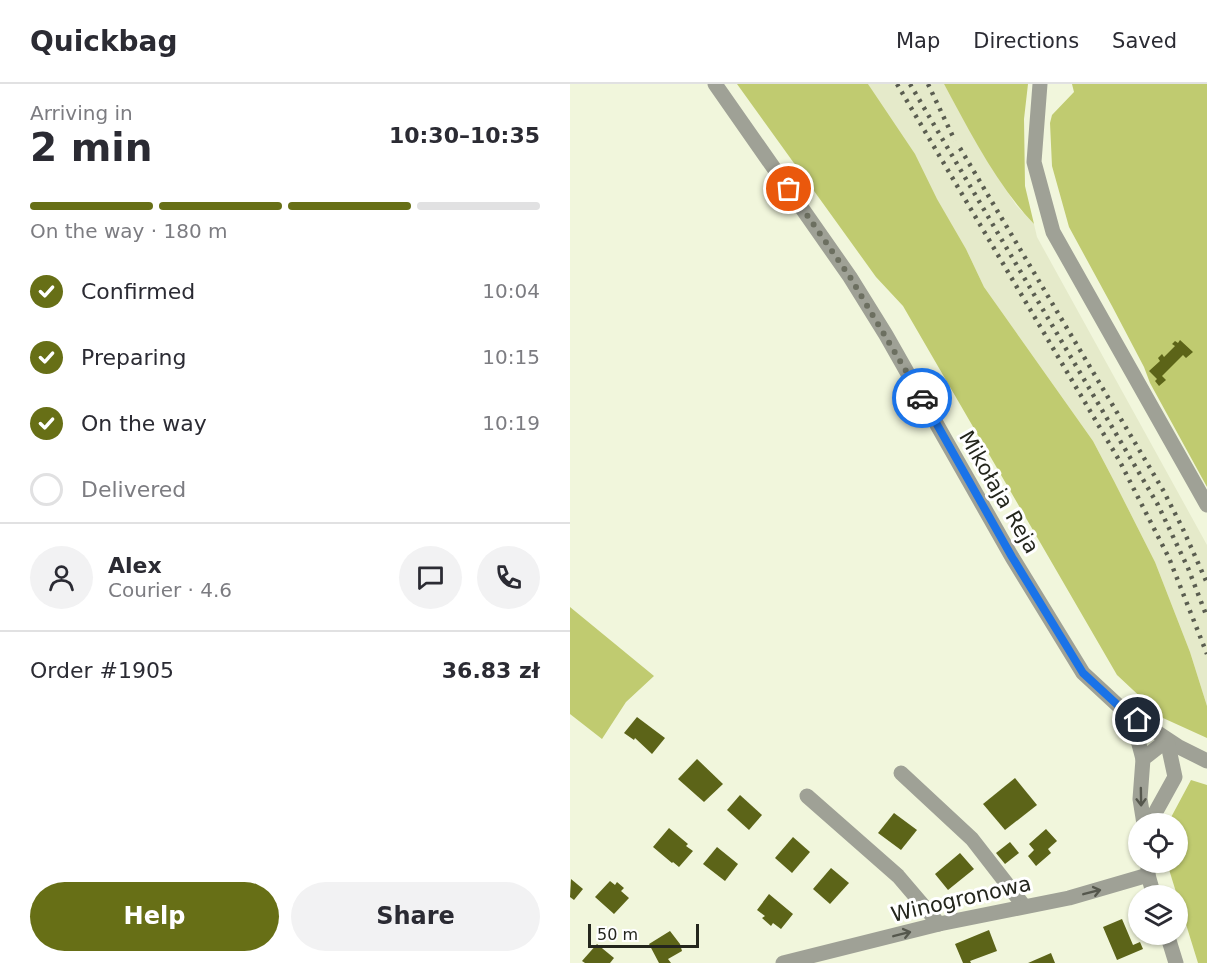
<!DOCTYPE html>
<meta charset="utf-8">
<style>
body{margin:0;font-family:"DejaVu Sans",sans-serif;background:#f2f2f3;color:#2b2b33;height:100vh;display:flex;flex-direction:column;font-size:22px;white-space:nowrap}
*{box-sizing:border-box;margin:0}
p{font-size:20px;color:#7c7c81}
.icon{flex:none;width:33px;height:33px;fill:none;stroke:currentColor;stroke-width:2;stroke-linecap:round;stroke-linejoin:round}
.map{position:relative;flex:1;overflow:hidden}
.sheet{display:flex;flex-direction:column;background:#fff;width:570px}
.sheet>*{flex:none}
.buttons{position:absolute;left:558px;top:729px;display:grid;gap:12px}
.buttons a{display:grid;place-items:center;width:60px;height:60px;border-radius:50%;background:#fff;box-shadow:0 2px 4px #0004;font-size:30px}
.scale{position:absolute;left:18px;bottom:15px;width:111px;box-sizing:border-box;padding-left:6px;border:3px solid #24261d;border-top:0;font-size:16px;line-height:21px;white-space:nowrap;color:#24261d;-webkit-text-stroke:4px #fff;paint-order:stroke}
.pin{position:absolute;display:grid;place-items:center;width:51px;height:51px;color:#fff;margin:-26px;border:3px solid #fff;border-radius:50%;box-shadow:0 2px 6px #0007}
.courier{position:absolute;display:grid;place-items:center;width:60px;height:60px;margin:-30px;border:4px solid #1a73e8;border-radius:50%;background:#fff;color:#222;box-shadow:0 2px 8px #0007}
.headline em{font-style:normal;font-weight:700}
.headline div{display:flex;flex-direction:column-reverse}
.headline{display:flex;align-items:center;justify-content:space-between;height:102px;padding:0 30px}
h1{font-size:39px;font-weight:700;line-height:45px}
.bar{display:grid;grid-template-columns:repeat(4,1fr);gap:9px 6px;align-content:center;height:72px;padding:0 30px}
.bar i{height:8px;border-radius:4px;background:#e1e1e2}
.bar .active{background:#676f16}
.bar p{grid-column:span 4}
.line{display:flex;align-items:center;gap:15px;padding:0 30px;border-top:2px solid #e1e1e2}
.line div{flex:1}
.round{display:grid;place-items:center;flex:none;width:63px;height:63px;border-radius:32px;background:#f2f2f3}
ol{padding:0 30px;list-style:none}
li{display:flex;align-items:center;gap:18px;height:66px}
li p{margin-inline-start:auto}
li .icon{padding:6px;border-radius:50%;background:#676f16;color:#fff;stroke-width:4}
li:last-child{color:#7c7c81}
li i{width:33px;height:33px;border:3px solid #e1e1e2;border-radius:50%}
.action{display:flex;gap:12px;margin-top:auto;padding:12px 30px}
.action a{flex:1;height:69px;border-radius:36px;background:#676f16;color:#fff;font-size:24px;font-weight:700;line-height:69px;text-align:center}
.action a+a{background:#f2f2f3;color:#2b2b33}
header{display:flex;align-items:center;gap:36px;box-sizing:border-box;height:84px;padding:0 30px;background:#fff;border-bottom:2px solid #e1e1e2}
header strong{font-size:28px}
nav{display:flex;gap:33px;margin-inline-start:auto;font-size:21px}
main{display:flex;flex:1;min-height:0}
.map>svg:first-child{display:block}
.built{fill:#e5eaca}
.green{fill:#c0cb70}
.building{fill:#5c6418}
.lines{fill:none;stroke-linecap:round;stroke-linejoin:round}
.minor{stroke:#9fa196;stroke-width:15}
.rail{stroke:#5a5d50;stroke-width:4.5;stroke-dasharray:3 6;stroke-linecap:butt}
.oneway{stroke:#55574d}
.done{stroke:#6c6f60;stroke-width:6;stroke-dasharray:0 10.8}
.route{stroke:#1a73e8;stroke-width:8}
.labels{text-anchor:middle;stroke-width:6;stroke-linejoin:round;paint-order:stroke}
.street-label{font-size:21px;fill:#24261d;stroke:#fff}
</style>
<header>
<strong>Quickbag</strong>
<nav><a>Map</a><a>Directions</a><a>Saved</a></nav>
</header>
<main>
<section class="sheet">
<div class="headline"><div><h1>2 min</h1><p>Arriving in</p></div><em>10:30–10:35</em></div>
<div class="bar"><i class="active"></i><i class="active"></i><i class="active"></i><i></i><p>On the way · 180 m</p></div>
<ol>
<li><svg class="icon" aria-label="check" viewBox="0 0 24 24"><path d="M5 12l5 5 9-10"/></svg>Confirmed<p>10:04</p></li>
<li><svg class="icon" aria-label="check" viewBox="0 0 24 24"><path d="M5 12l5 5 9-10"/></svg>Preparing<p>10:15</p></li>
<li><svg class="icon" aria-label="check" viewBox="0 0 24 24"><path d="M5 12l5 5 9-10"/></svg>On the way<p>10:19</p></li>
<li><i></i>Delivered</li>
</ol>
<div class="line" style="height:108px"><a class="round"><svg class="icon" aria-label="person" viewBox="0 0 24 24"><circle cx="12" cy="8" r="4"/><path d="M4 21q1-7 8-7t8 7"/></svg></a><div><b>Alex</b><p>Courier · 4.6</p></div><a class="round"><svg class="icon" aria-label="chat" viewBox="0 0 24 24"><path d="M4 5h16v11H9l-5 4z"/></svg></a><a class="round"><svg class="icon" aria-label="phone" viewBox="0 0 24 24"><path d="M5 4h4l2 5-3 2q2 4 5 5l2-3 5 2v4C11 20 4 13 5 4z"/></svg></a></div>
<div class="line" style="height:78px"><div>Order #1905</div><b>36.83 zł</b></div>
<div class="action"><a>Help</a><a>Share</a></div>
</section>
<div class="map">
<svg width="637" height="879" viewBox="0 0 637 879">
<rect width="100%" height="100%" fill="#f1f6dc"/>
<polygon class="built" points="298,0 374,0 413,70 446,121 464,140 467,153 637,461 637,622 620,568 585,478 544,397 523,357 414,203 396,165"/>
<g class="green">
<polygon points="167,0 298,0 345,70 367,115 396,165 414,203 523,357 544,397 585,478 620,568 637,622 637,654 593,634 547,591 333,222 306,193"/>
<path d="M 374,0 L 458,0 L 454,35 L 455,102 L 464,140 C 426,100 400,48 374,0 Z"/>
<polygon points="502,0 637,0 637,403 580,299 574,283 542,222 499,143 482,82 480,39 482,31 504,8"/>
<polygon points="0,523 84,592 56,618 32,655 0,630"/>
<polygon points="621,696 637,701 637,879 628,879 597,779 608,778 608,740 598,739"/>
</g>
<g class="building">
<polygon points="610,256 623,268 616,274 613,271 592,292 596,296 589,302 585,297 587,295 579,287 590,277 588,274 592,270 594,273 605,262 602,260 605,257 608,259"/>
<polygon points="67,633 95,654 82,670 65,654 64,656 54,649"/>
<polygon points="127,675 153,700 134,718 108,695"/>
<polygon points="445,694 467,721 435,746 413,720"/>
<polygon points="170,711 192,731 179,746 157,726"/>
<polygon points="324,729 347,746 331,766 308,749"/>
<polygon points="99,744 118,760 116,762 123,767 109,783 103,778 102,779 83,763"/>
<polygon points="476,745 487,757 478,765 481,769 466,782 458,772 464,766 459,760"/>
<polygon points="223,753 240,768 222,789 205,774"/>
<polygon points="440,758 449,769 435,780 426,769"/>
<polygon points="147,763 168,780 155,797 133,780"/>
<polygon points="390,769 404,785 378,806 365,790"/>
<polygon points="261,784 279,799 260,820 243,805"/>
<polygon points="1,795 13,805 4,816 0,813"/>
<polygon points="40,797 45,801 47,798 54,804 51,807 59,814 44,830 25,813"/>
<polygon points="199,810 223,830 211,845 203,839 201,842 192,834 195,832 187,826"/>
<polygon points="552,835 563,861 570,858 573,865 547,876 533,843"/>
<polygon points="419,846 427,867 400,877 401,879 393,879 385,860"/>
<polygon points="100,847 110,860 112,867 98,875 101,879 89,879 79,860"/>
<polygon points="27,860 44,874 40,879 15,879 12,877"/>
<polygon points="481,869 485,879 458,879"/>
</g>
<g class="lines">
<g class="minor">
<polyline points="145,0 280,193 316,251 442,473 513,589 553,626 609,663 637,677"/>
<polyline points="470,0 464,78 483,148 637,421"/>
<polyline points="555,629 566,649 573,675"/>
<polyline points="331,689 402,755 454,822"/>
<polyline points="237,712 328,792 369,840"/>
<polyline points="574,740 570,715 573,675 597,656 605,693 579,740"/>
<polyline points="578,778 578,791 584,812"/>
<polyline points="597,850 606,879"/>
<polyline points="213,879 369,840 499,814 578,791"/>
</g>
<g class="rail">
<polyline points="327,0 549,376 599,474 637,570"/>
<polyline points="340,0 588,421 618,484 637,533"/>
<polyline points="358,0 385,57"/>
<polyline points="390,64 593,406 612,443 637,499"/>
</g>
</g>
<defs><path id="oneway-shaft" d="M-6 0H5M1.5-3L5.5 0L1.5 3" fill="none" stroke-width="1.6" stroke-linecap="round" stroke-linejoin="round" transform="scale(1.5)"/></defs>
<g class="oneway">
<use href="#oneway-shaft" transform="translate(571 713) rotate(89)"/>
<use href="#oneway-shaft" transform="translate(522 808) rotate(-14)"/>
<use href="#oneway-shaft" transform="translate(332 850) rotate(-14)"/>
</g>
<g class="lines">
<polyline class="done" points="219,105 280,193 352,314"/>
<polyline class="route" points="352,314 442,473 513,589 553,626 568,636"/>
</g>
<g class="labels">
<g class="street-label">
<text transform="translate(429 408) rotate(60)" y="7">Mikołaja Reja</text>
<text transform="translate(391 815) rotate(-13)" y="7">Winogronowa</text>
</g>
</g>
</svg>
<div class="buttons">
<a><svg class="icon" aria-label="locate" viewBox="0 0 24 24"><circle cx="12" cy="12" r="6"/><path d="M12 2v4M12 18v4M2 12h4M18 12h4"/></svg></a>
<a><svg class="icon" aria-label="layers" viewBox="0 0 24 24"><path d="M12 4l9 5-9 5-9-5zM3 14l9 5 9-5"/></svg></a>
</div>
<div class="scale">50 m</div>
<div class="pin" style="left:219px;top:105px;background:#ea580c"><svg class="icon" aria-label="bag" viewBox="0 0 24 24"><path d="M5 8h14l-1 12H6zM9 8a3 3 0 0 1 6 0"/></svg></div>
<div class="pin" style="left:568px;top:636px;background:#1f2937"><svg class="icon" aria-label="home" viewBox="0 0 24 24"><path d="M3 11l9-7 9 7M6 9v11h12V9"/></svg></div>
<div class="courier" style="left:352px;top:314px"><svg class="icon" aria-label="car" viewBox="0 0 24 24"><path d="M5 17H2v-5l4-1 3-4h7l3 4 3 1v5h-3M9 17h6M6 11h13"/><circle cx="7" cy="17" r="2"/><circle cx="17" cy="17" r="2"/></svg></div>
</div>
</main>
